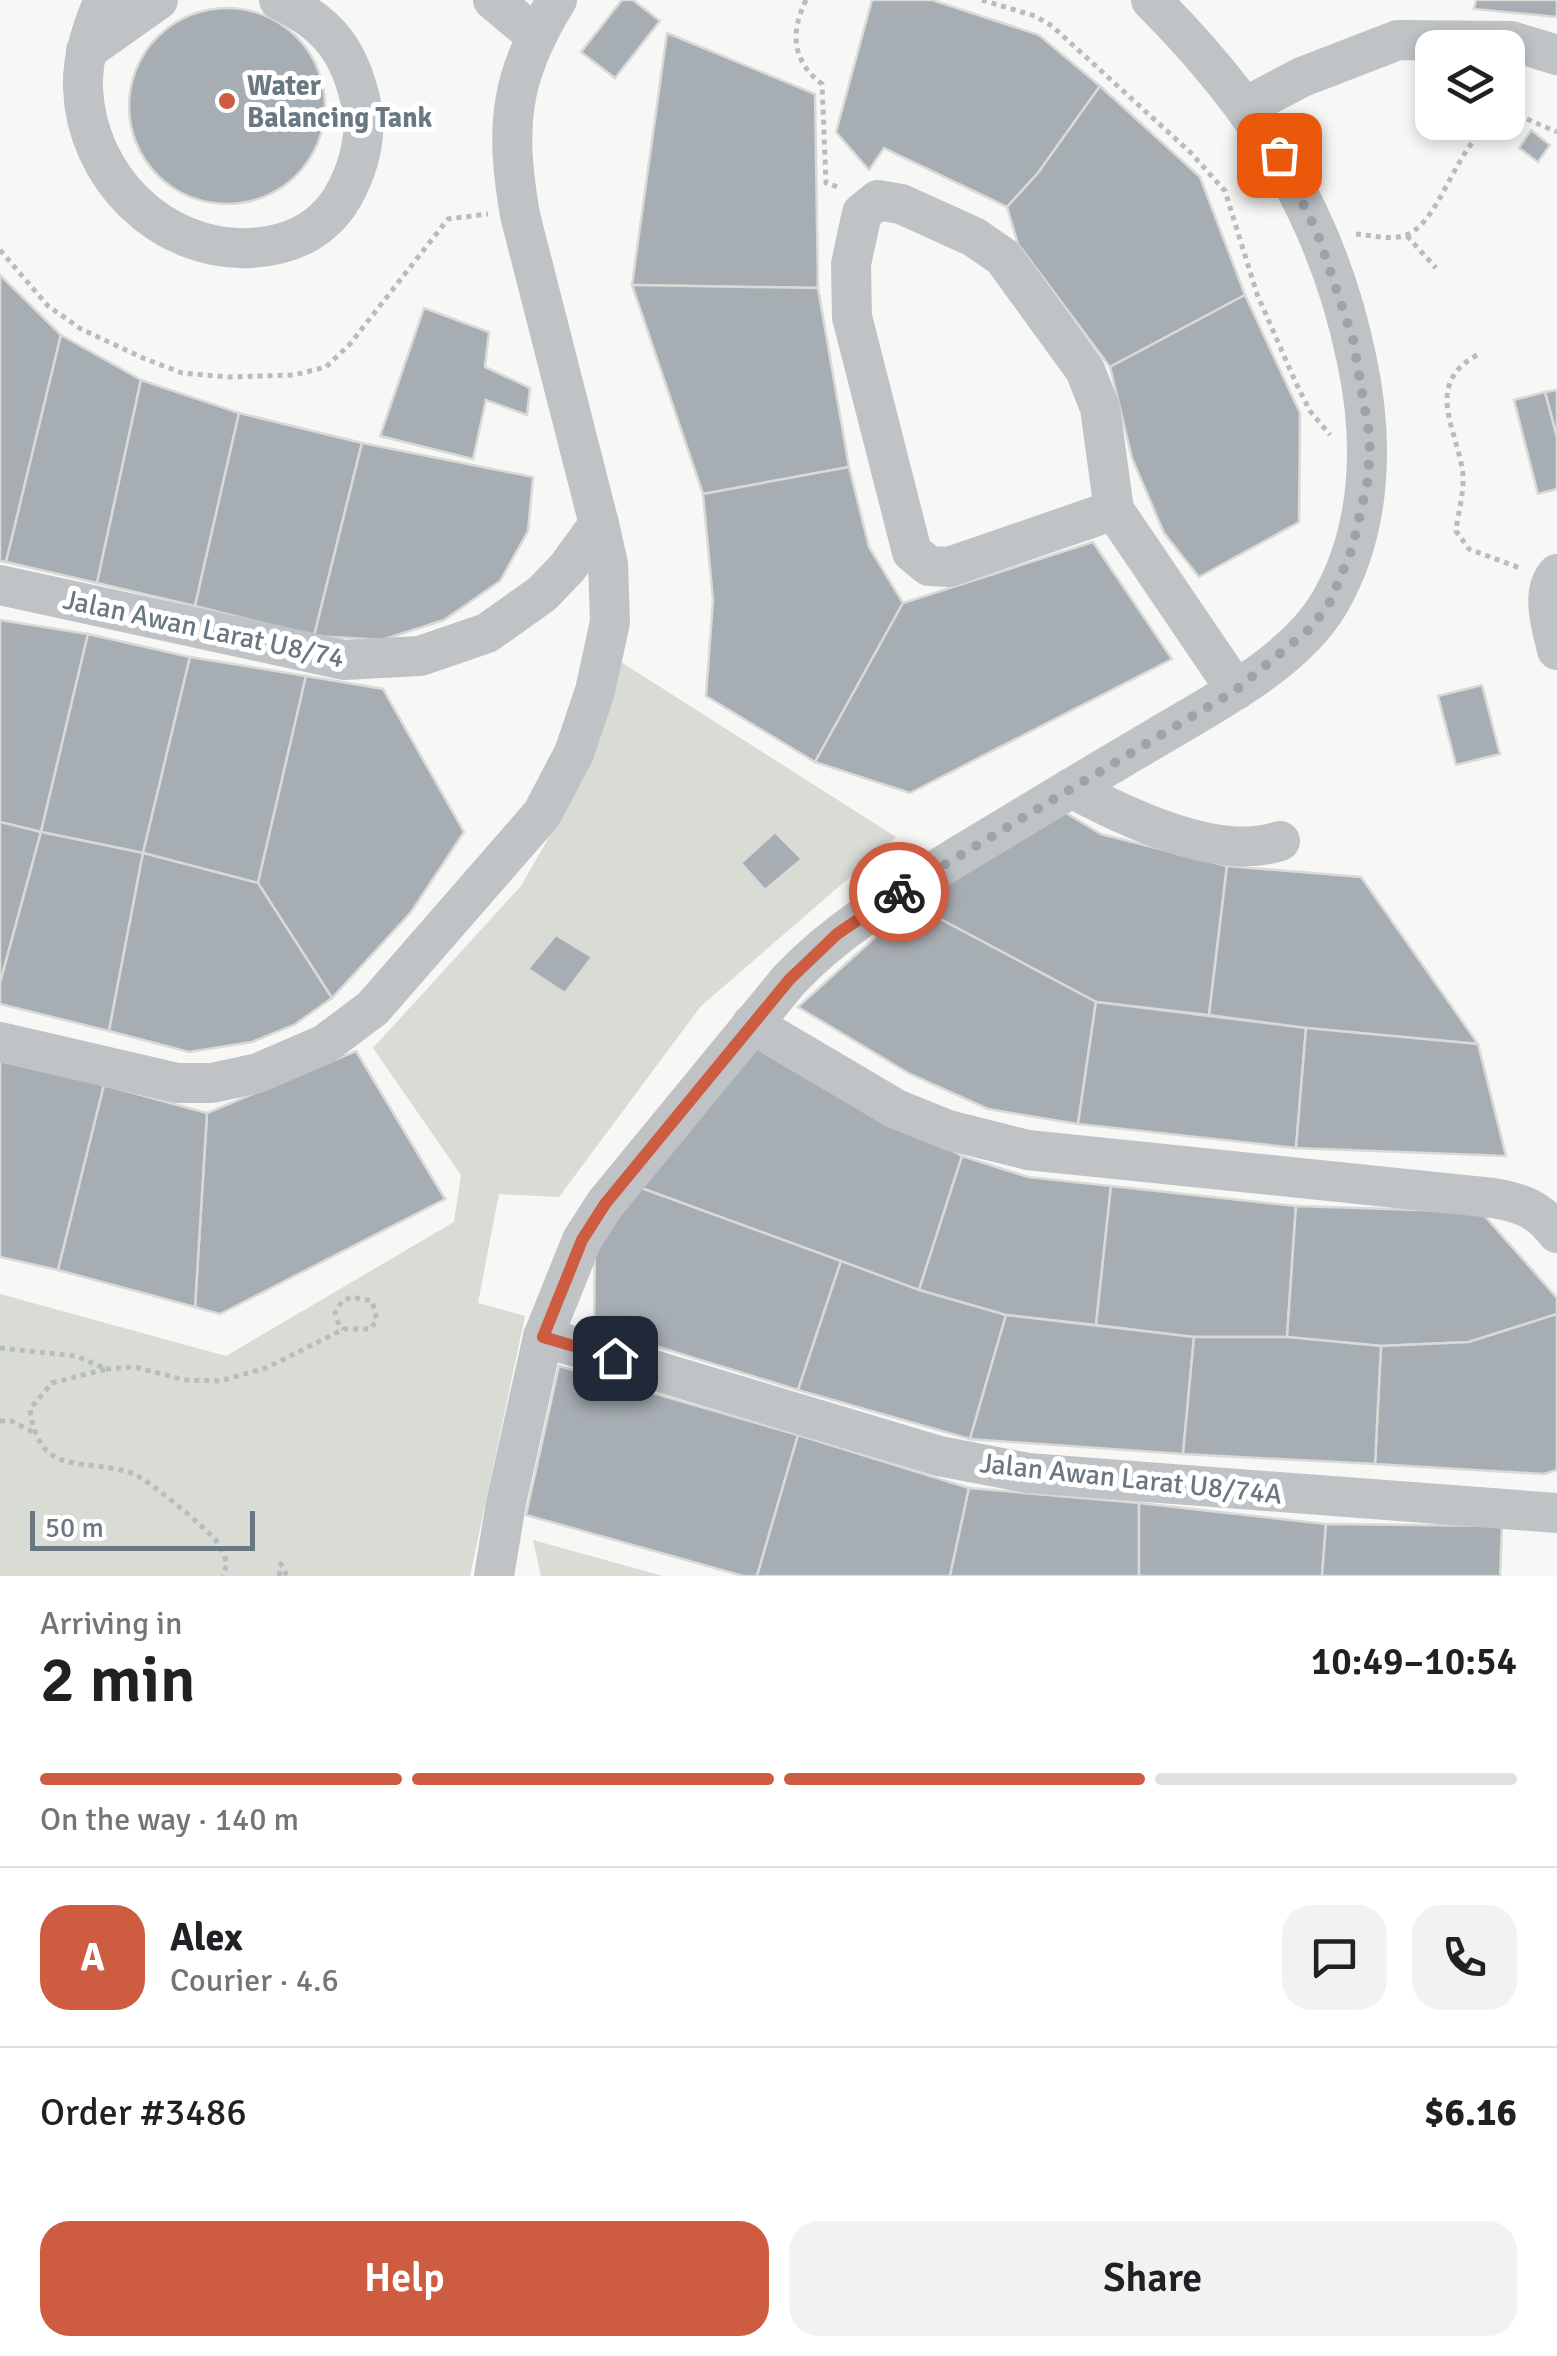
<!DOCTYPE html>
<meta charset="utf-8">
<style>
body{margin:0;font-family:Signika,sans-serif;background:#f2f2f2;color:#202124;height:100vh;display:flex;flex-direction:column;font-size:38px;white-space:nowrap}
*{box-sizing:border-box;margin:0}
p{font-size:32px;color:#757577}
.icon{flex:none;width:55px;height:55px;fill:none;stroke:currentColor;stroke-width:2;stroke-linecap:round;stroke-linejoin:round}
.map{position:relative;height:1576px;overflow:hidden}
.drawer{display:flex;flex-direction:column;background:#fff;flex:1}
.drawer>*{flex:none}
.fabs{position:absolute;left:1415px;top:30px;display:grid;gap:20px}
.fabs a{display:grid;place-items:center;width:110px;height:110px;border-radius:20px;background:#fff;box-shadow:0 5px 15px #0003;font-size:50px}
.scale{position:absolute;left:30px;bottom:25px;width:225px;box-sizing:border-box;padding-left:10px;border:5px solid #6a7882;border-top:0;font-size:28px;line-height:35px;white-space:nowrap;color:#6a7882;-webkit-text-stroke:8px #fff;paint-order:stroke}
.pin{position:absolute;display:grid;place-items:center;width:85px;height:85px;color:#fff;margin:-42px;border-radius:20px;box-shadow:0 5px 15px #0006}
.courier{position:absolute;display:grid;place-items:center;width:100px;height:100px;margin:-50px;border:8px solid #cd5c40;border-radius:50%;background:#fff;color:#222;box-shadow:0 2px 12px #0007}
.overview em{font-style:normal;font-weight:600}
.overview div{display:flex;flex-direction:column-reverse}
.overview{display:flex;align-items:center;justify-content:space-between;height:170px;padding:0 40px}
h1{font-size:65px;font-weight:600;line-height:75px}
.bar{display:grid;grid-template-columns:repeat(4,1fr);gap:15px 10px;align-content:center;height:120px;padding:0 40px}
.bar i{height:12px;border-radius:8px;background:#e0e0e0}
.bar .current{background:#cd5c40}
.bar p{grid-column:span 4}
.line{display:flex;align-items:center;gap:25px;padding:0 40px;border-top:2px solid #e0e0e0}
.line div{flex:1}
.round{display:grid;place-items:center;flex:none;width:105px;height:105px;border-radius:30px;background:#f2f2f2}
.primary-button{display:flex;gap:20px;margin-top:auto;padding:20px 40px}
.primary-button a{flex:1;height:115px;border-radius:30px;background:#cd5c40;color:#fff;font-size:40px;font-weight:600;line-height:115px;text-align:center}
.primary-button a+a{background:#f2f2f2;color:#202124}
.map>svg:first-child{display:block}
.green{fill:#d8dcd5}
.building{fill:#a7aeb3;stroke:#d9d9d7;stroke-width:2.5}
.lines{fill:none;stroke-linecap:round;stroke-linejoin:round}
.path{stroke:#b9bcbe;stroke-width:5;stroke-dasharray:5 5;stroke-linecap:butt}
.minor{stroke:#bfc3c6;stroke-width:40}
.done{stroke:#9ba4aa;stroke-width:10;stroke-dasharray:0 18}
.route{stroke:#cd5c40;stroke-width:12}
.poi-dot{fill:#cd5c40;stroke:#fff;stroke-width:4}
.labels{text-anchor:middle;stroke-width:10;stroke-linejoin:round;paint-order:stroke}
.poi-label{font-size:28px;font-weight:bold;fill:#6a7882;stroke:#fff;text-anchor:start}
.street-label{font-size:28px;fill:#6a7882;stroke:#fff}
</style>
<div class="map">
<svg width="1557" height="1576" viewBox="0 0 1557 1576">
<rect width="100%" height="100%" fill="#f7f7f5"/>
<g class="green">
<polygon points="621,662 896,837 701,1006 559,1197 499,1194 478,1303 525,1316 470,1576 0,1576 0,1294 226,1356 454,1222 461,1175 373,1048 521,886 569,802"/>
<polygon points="533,1540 663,1576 541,1576"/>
</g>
<g class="building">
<polygon points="622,0 633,0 660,21 615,78 581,52"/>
<polygon points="872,0 932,0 1039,35 1100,86 1038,173 1007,207 884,148 869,170 836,132"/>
<polygon points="1476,0 1557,0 1557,17 1474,9"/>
<circle cx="227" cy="106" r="98"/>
<polygon points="667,33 815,94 818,288 632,285"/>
<polygon points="1100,86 1200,177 1245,295 1110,367 1018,244 1007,207 1038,173"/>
<polygon points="1531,130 1550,145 1538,162 1519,148"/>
<polygon points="0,275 61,335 6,562 0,561"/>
<polygon points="632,285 818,288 849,467 703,494"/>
<polygon points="1245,295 1300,413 1299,522 1199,577 1164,533 1132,458 1110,367"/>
<polygon points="424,308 489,332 485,367 530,388 527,415 486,400 473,459 380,436"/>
<polygon points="61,335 141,380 97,583 6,562"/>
<polygon points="141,380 239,413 195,606 97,583"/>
<polygon points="1557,390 1557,438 1545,392"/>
<polygon points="1545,392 1557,438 1557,489 1538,494 1514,400"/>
<polygon points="239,413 362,443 314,636 195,606"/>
<polygon points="362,443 533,477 528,531 500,581 444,620 382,640 314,636"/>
<polygon points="849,467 869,547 903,603 815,762 706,696 713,600 703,494"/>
<polygon points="1093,542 1172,659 910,793 815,762 903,603"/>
<polygon points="0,620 88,634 41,832 0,822"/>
<polygon points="88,634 190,657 143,853 41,832"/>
<polygon points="190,657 306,676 258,883 143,853"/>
<polygon points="306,676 383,689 464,832 411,912 332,998 258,883"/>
<polygon points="1482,685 1500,754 1456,765 1438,696"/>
<polygon points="1058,808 1101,834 1227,866 1209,1015 1096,1002 912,904"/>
<polygon points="0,822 41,832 0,983"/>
<polygon points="41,832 143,853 109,1031 0,1004 0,983"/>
<polygon points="775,832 802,859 765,890 741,863"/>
<polygon points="143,853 258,883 332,998 294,1025 252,1042 189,1052 109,1031"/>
<polygon points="1227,866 1361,877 1478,1044 1306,1028 1209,1015"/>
<polygon points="912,904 1096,1002 1078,1124 988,1109 910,1074 798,1007"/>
<polygon points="556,935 592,957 565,993 528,969"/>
<polygon points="1096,1002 1306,1028 1296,1148 1078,1124"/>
<polygon points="1306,1028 1478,1044 1506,1156 1296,1148"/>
<polygon points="751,1045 962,1156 919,1290 633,1185"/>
<polygon points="356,1051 445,1199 220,1314 195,1307 207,1113"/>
<polygon points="0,1057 104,1085 58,1270 0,1257"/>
<polygon points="104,1085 207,1113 195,1307 58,1270"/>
<polygon points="962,1156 1028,1177 1111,1186 1096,1325 1006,1315 919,1290"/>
<polygon points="633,1185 841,1261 798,1390 594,1327 595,1244"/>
<polygon points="1111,1186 1296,1206 1287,1337 1194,1337 1096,1325"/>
<polygon points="1296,1206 1481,1212 1557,1298 1557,1314 1469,1342 1381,1346 1287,1337"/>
<polygon points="841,1261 919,1290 1006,1315 970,1439 798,1390"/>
<polygon points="1557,1314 1557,1470 1544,1474 1375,1464 1381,1346 1469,1342"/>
<polygon points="1006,1315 1194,1337 1183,1454 970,1439"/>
<polygon points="1194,1337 1287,1337 1381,1346 1375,1464 1183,1454"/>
<polygon points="559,1366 798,1435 757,1576 743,1576 526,1515"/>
<polygon points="798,1435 969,1488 950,1576 757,1576"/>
<polygon points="969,1488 1139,1503 1139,1576 950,1576"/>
<polygon points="1139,1503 1326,1524 1322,1576 1139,1576"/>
<polygon points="1326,1524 1502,1526 1500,1576 1322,1576"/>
</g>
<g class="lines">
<g class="path">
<path d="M 806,0 C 790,33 792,61 822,84 L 826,183 L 841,188"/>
<polyline points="982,0 1035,16 1052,26 1190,152 1225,191 1257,294 1295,381 1310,411 1330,435"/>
<polyline points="1508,119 1520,116 1557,132"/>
<path d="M 1356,234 C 1370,235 1388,240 1403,236 C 1440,227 1454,145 1494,122"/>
<polyline points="1407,236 1436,268"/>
<polyline points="0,250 48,306 81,329 143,358 182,373 228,377 294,375 326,367 350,344 448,219 488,214"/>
<path d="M 1477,355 C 1425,384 1455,426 1462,468 C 1466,487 1458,512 1456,531 L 1469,549 L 1520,568"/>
<path d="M 0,1348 L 76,1356 L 106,1369 L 52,1383 L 30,1409 C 39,1480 84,1456 134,1474 C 147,1479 208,1529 217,1542 C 221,1547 224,1556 227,1563 L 223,1576"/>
<polyline points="106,1369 135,1367 185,1380 220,1381 266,1368 344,1329 370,1329 377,1320 372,1301 352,1297 342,1301 335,1313 339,1325 344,1329"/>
<polyline points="0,1421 11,1421 33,1432"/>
<polyline points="279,1576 281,1564 287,1576"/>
</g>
<g class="minor">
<path d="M 104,0 C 92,27 82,58 83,88 C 86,176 161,252 250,248 C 293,246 328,228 347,189 C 359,165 367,135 362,108 C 351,53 330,24 279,0"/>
<polyline points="493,0 535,35"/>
<path d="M 557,0 C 509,77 505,127 520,215 L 599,524"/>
<polyline points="86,51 158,0"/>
<polyline points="1245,107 1302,77 1398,40 1511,41 1557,55"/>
<polyline points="1114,510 949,567 929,566 912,552 852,317 851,264 862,213 878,200 901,204 974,237 1003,257 1085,370 1100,408 1114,510 1236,690"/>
<path d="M 1557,574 C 1540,593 1552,628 1557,650"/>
<polyline points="0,585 344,660 420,656 487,633 542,594 567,568 599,524 608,564 610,622 595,691 574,753 542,814 373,1008 325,1044 258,1073 212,1083 177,1083 0,1042"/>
<path d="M 1071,788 C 1125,817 1219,862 1280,841"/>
<path d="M 752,1024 L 896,1109 L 948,1130 L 1028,1150 L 1493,1198 C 1522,1203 1539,1209 1557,1233"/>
<polyline points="543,1337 939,1456 1028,1473 1557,1513"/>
<path d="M 494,1576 L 506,1503 L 543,1337 L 582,1240 L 605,1204 L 789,980 C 840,926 902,891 965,852 C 1030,813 1094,774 1159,736 C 1216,702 1296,661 1330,602 C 1372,529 1374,441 1357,361 C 1327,213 1256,105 1151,0"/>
</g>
</g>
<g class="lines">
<polyline class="done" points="899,892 1236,690 1312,627 1330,602 1352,549 1368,480 1370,439 1353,339 1317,232 1279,155"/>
<polyline class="route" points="615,1358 543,1337 582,1240 605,1204 789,980 837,934 899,892"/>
</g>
<circle class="poi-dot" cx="227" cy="101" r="10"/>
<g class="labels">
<g class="poi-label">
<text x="247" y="95">Water<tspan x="247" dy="32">Balancing Tank</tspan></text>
</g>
<g class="street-label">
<text transform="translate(204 628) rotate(12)" y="10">Jalan Awan Larat U8/74</text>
<text transform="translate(1131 1478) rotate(6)" y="10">Jalan Awan Larat U8/74A</text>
</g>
</g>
</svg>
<div class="fabs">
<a><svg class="icon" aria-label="layers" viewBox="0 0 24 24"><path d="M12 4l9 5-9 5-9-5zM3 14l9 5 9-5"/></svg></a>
</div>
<div class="scale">50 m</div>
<div class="pin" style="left:1279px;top:155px;background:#ea580c"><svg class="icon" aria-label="bag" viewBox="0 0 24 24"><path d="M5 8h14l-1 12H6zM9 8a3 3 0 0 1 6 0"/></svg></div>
<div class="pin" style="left:615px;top:1358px;background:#1f2937"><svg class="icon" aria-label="home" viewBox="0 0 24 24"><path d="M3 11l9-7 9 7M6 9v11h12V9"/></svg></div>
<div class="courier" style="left:899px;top:892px"><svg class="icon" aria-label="bike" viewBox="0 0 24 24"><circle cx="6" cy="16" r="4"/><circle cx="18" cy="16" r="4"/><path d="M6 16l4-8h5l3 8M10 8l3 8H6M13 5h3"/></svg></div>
</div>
<section class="drawer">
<div class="overview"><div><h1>2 min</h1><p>Arriving in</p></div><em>10:49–10:54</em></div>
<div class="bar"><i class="current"></i><i class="current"></i><i class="current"></i><i></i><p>On the way · 140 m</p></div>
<div class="line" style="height:180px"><b class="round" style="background:#cd5c40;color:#fff">A</b><div><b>Alex</b><p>Courier · 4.6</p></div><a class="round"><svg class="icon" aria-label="chat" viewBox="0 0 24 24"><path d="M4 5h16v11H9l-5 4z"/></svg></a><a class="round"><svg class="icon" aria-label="phone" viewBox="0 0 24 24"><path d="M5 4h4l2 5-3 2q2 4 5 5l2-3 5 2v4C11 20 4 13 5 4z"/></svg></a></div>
<div class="line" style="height:130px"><div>Order #3486</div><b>$6.16</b></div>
<div class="primary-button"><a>Help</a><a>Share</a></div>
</section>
